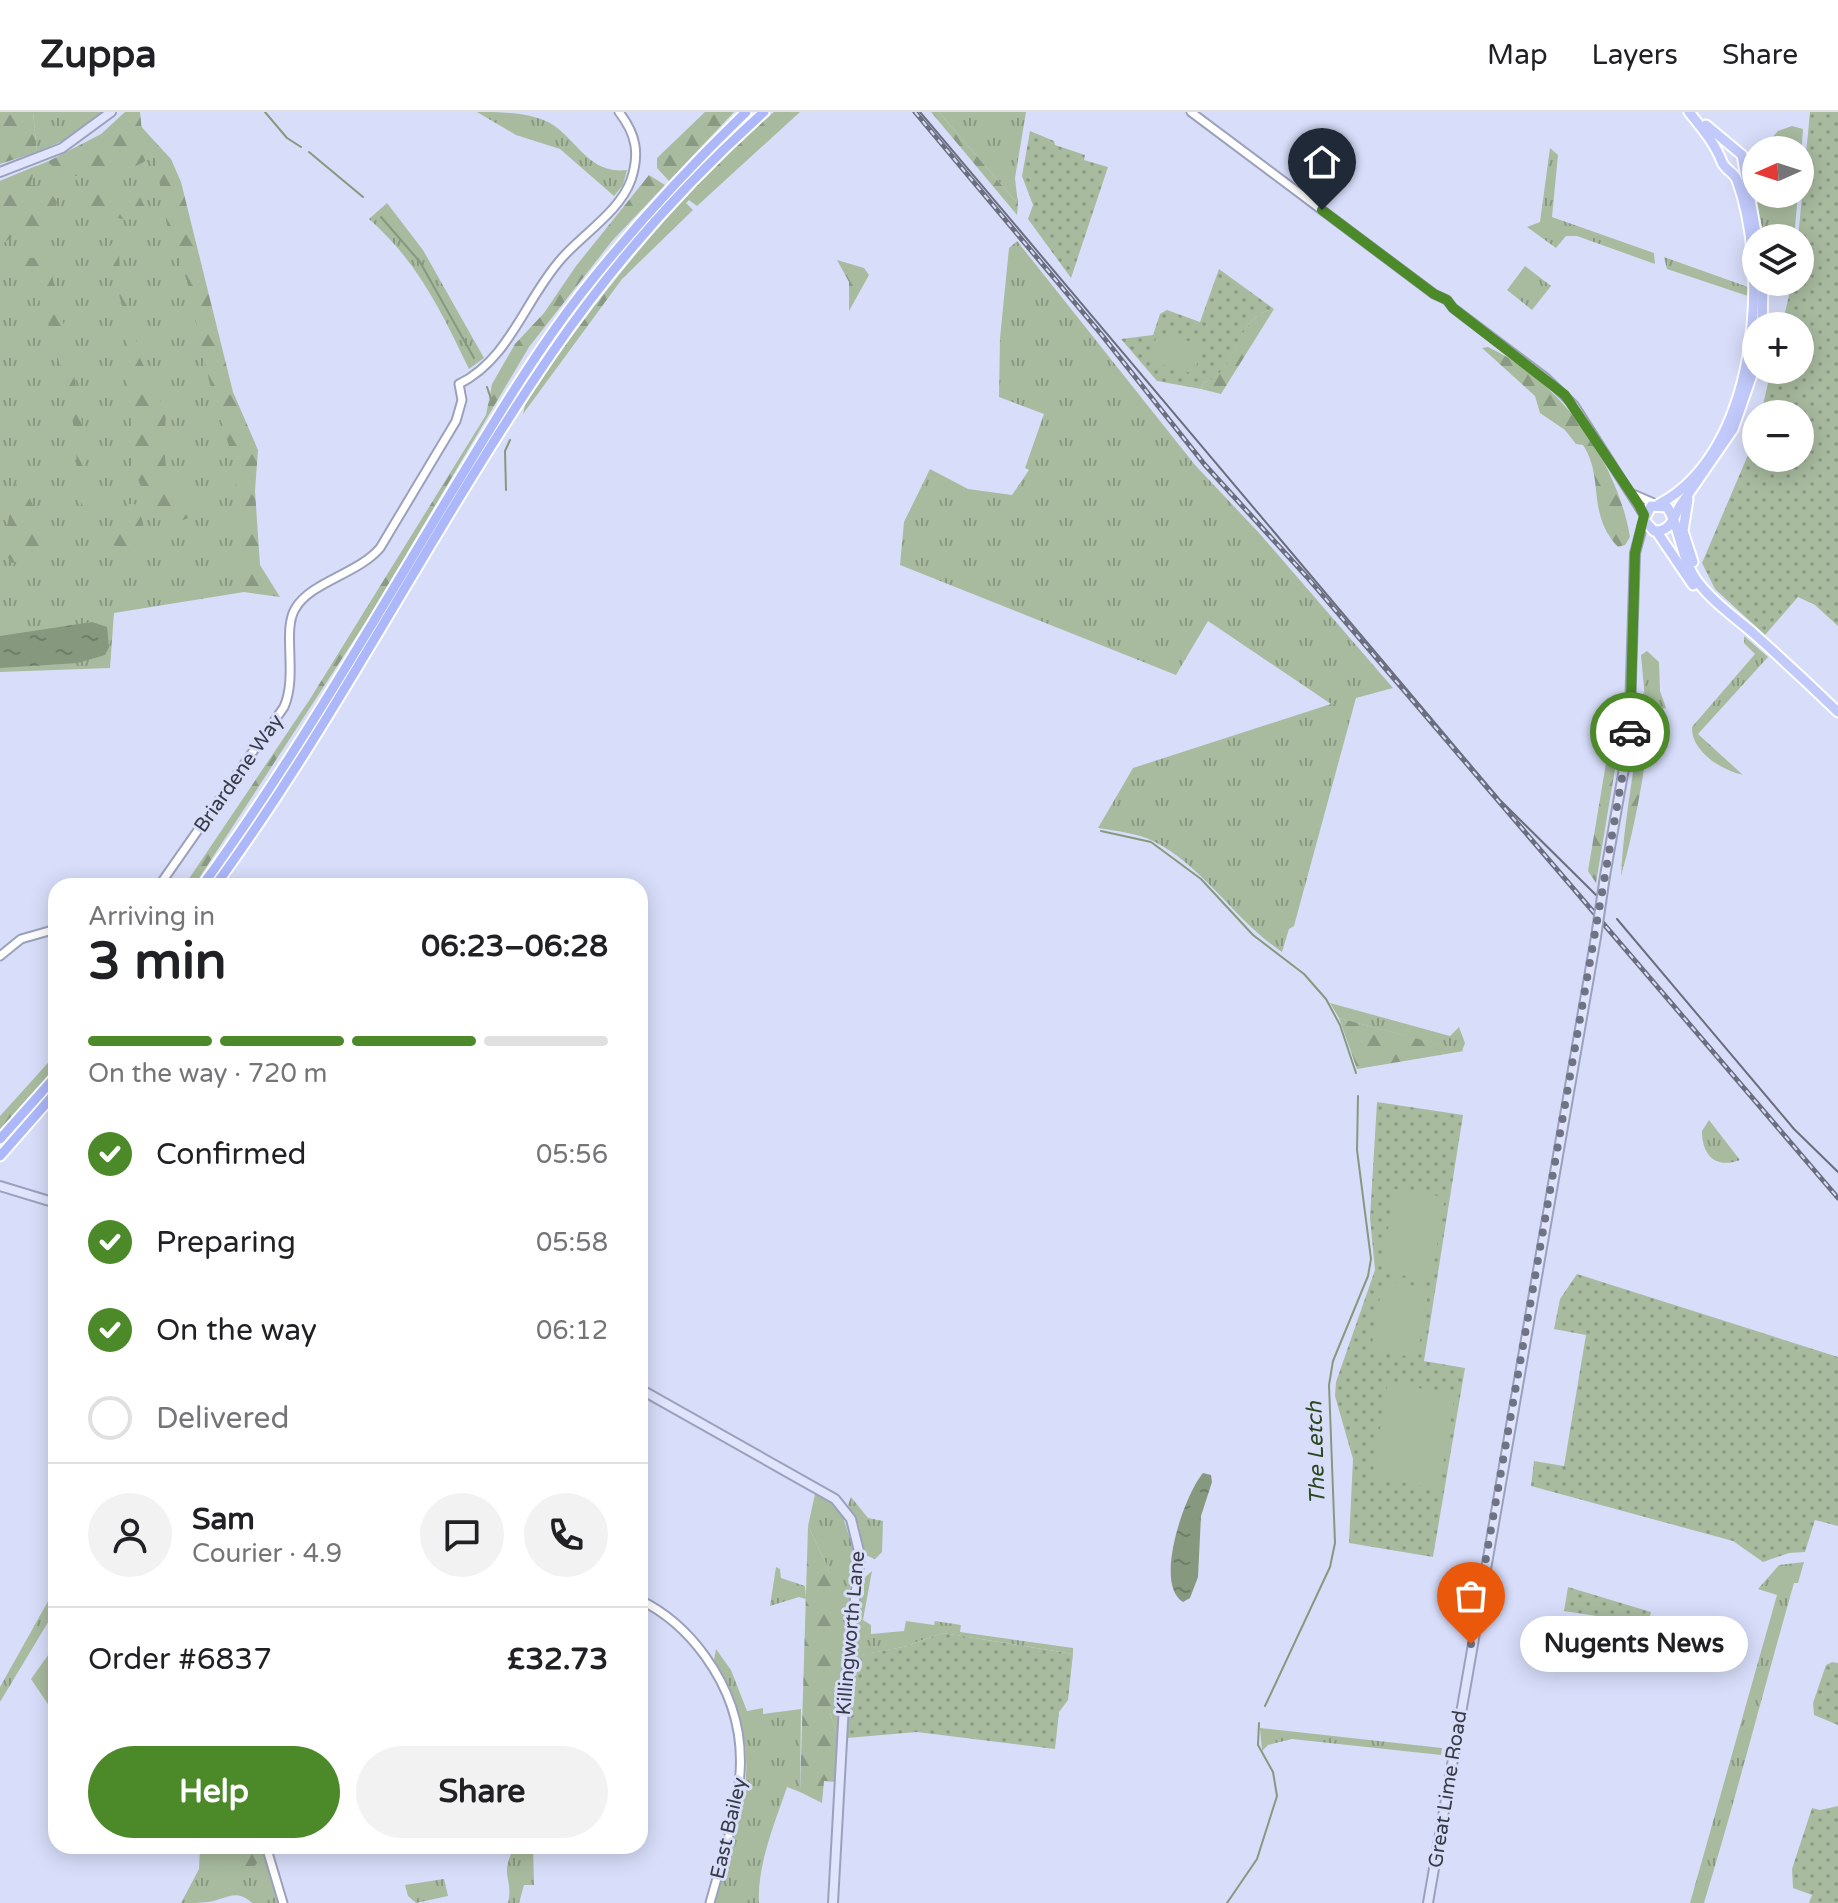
<!DOCTYPE html>
<meta charset="utf-8">
<style>
body{margin:0;font-family:"Varela Round",sans-serif;background:#f2f2f2;color:#202124;height:100vh;display:flex;flex-direction:column;font-size:30px;white-space:nowrap}
*{box-sizing:border-box;margin:0}
p{font-size:26px;color:#757577}
.icon{flex:none;width:44px;height:44px;fill:none;stroke:currentColor;stroke-width:2;stroke-linecap:round;stroke-linejoin:round}
.map{position:relative;flex:1;overflow:hidden}
.sheet{position:absolute;left:48px;top:766px;width:600px;height:976px;display:flex;flex-direction:column;background:#fff;border-radius:24px;box-shadow:0 4px 20px #0003}
.sheet>*{flex:none}
.needle{width:52px;rotate:267deg}
.buttons{position:absolute;left:1742px;top:24px;display:grid;gap:16px}
.buttons a{display:grid;place-items:center;width:72px;height:72px;border-radius:50%;background:#fff;box-shadow:0 4px 20px #0003;font-size:40px}
.pin{position:absolute;display:grid;place-items:center;width:68px;height:68px;color:#fff;margin:-82px -34px;border-radius:50% 50% 50% 0;rotate:-45deg;box-shadow:0 0 8px #0007}
.pin .icon{rotate:45deg}
.courier{position:absolute;display:grid;place-items:center;width:80px;height:80px;margin:-40px;border:6px solid #4c8928;border-radius:50%;background:#fff;color:#222;box-shadow:0 2px 10px #0007}
.bubble{position:absolute;height:56px;border-radius:28px;background:#fff;box-shadow:0 4px 20px #0003;font-size:26px;font-weight:800;line-height:56px;text-align:center}
.summary em{font-style:normal;font-weight:800}
.summary div{display:flex;flex-direction:column-reverse}
.summary{display:flex;align-items:center;justify-content:space-between;height:136px;padding:0 40px}
h1{font-size:52px;font-weight:800;line-height:60px}
.bar{display:grid;grid-template-columns:repeat(4,1fr);gap:12px 8px;align-content:center;height:96px;padding:0 40px}
.bar i{height:10px;border-radius:6px;background:#e0e0e0}
.bar .on{background:#4c8928}
.bar p{grid-column:span 4}
.line{display:flex;align-items:center;gap:20px;padding:0 40px;border-top:2px solid #e0e0e0}
.line div{flex:1}
.round{display:grid;place-items:center;flex:none;width:84px;height:84px;border-radius:42px;background:#f2f2f2}
ol{padding:0 40px;list-style:none}
li{display:flex;align-items:center;gap:24px;height:88px}
li p{margin-inline-start:auto}
li .icon{padding:8px;border-radius:50%;background:#4c8928;color:#fff;stroke-width:4}
li:last-child{color:#757577}
li i{width:44px;height:44px;border:4px solid #e0e0e0;border-radius:50%}
.cta{display:flex;gap:16px;margin-top:auto;padding:16px 40px}
.cta a{flex:1;height:92px;border-radius:48px;background:#4c8928;color:#fff;font-size:32px;font-weight:800;line-height:92px;text-align:center}
.cta a+a{background:#f2f2f2;color:#202124}
header{display:flex;align-items:center;gap:48px;box-sizing:border-box;height:112px;padding:0 40px;background:#fff;border-bottom:2px solid #e0e0e0}
header strong{font-size:38px}
nav{display:flex;gap:44px;margin-inline-start:auto;font-size:28px}
.map>svg:first-child{display:block}
.grass{fill:url(#grass-tufts)}
.forest{fill:url(#forest-firs)}
.park{fill:url(#park-dots)}
.pitch{fill:#a8bb9f}
.water{fill:url(#water-ripples)}
.lines{fill:none;stroke-linecap:round;stroke-linejoin:round}
.stream{stroke:#86997e;stroke-width:2}
.tertiary-casing{stroke:#9ba1bb;stroke-width:11}
.secondary-casing{stroke:#9ba1bb;stroke-width:12}
.primary-casing{stroke:#fff;stroke-width:13}
.trunk-casing{stroke:#fff;stroke-width:13}
.tertiary{stroke:#fff;stroke-width:7}
.secondary{stroke:#e0e4fd;stroke-width:8}
.primary{stroke:#c1cafb;stroke-width:9}
.trunk{stroke:#acb8fa;stroke-width:9}
.tram{stroke:#6b6e7f;stroke-width:2}
.rail-casing{stroke:#6b6e7f;stroke-width:5}
.rail{stroke:#d8defa;stroke-width:2;stroke-dasharray:6;stroke-linecap:butt}
.secondary-bridge-casing{stroke:#9ba1bb;stroke-width:12;stroke-linecap:butt}
.secondary-bridge{stroke:#e0e4fd;stroke-width:8}
.done{stroke:#707384;stroke-width:8;stroke-dasharray:0 14.4}
.route{stroke:#4c8928;stroke-width:10}
.labels{text-anchor:middle;stroke-width:6;stroke-linejoin:round;paint-order:stroke}
.street-label{font-size:20px;fill:#383a45;stroke:#d8defa}
.water-label{font-size:22px;font-style:italic;fill:#2b471d;stroke:#d8defa}
</style>
<header>
<strong>Zuppa</strong>
<nav><a>Map</a><a>Layers</a><a>Share</a></nav>
</header>
<div class="map">
<svg width="1838" height="1791" viewBox="0 0 1838 1791">
<defs>
<pattern id="grass-tufts" width="24" height="20" patternUnits="userSpaceOnUse" patternTransform="scale(2)"><rect width="24" height="20" fill="#a8bb9f"/><path d="M3 7l-1-3M5 7V3M7 7l1-3M15 17l-1-3M17 17v-4M19 17l1-3" fill="none" stroke="#8a9983"/></pattern>
<pattern id="forest-firs" width="22" height="20" patternUnits="userSpaceOnUse" patternTransform="scale(2)"><rect width="22" height="20" fill="#a8bb9f"/><path d="M5 1l3.5 6h-7zM16 11l3.5 6h-7z" fill="#8a9983"/></pattern>
<pattern id="park-dots" width="8" height="8" patternUnits="userSpaceOnUse" patternTransform="scale(2)"><rect width="8" height="8" fill="#a8bb9f"/><path d="M2 2h.1M6 6h.1" fill="none" stroke="#8a9983" stroke-width="1.8" stroke-linecap="round"/></pattern>
<pattern id="water-ripples" width="26" height="14" patternUnits="userSpaceOnUse" patternTransform="scale(2)"><rect width="26" height="14" fill="#86997e"/><path d="M2 4q2-2 4 0t4 0M15 11q2-2 4 0t4 0" fill="none" stroke="#6f7e69"/></pattern>
</defs>
<rect width="100%" height="100%" fill="#d8defa"/>
<g class="grass">
<polygon points="33,0 104,0 76,23 37,40"/>
<path d="M 477,0 C 502,0 528,0 550,11 C 577,27 589,63 627,58 L 623,73 L 614,84 L 560,37 L 516,23 Z"/>
<polygon points="939,0 1026,0 1015,66 1018,92"/>
<path d="M 139,12 L 166,42 C 201,187 245,330 244,480 L 114,501 L 110,556 L 0,560 L 0,69 Z"/>
<polygon points="1792,14 1803,17 1800,58 1800,38 1761,38 1778,19"/>
<polygon points="1550,36 1558,43 1552,105 1654,141 1655,152 1577,124 1566,124 1556,136 1527,115 1540,110"/>
<path d="M 1756,45 L 1756,82 L 1798,82 L 1794,126 L 1764,126 C 1760,100 1749,71 1756,45 Z"/>
<path d="M 387,91 L 423,138 L 484,246 L 469,257 C 441,199 418,150 369,107 Z"/>
<path d="M 1017,129 L 1195,353 L 1260,422 L 1393,576 L 1356,586 L 1294,814 L 1289,817 L 1282,840 C 1235,809 1205,755 1153,729 C 1137,721 1116,719 1098,716 L 1133,656 L 1331,592 L 1208,509 L 1176,563 L 900,453 L 904,410 L 930,357 L 968,377 L 1012,383 L 1029,358 L 1025,356 L 1044,302 L 999,285 L 1000,226 L 1009,136 Z"/>
<polygon points="1664,145 1748,175 1748,184 1667,157"/>
<polygon points="1525,154 1551,174 1532,198 1507,178"/>
<path d="M 1744,524 L 1768,545 L 1698,622 L 1743,663 C 1721,658 1691,639 1692,615 L 1755,542 L 1744,531 Z"/>
<polygon points="1647,539 1659,550 1660,579 1666,596 1646,599 1641,543"/>
<polygon points="1330,891 1450,924 1459,915 1465,931 1462,939 1339,906"/>
<path d="M 1709,1008 L 1740,1048 C 1716,1057 1702,1044 1702,1019 Z"/>
<polygon points="815,1382 829,1389 843,1405 853,1436 838,1625 830,1601 829,1458 808,1414"/>
<polygon points="851,1385 868,1406 883,1409 882,1440 875,1447 865,1443 859,1414 848,1393"/>
<path d="M 1804,1450 L 1798,1471 L 1794,1471 C 1763,1580 1737,1682 1704,1791 L 1690,1791 L 1777,1483 L 1758,1477 L 1779,1453 Z"/>
<polygon points="776,1455 780,1457 781,1466 805,1474 806,1487 799,1485 770,1494"/>
<polygon points="872,1459 863,1508 871,1513 871,1522 904,1519 906,1509 934,1513 935,1509 961,1513 960,1520 1073,1536 1073,1542 943,1521 903,1535 856,1544 853,1549 861,1483 864,1483 863,1467"/>
<polygon points="56,1475 56,1497 0,1590 0,1575"/>
<polygon points="56,1532 56,1604 31,1567"/>
<path d="M 716,1537 L 731,1558 L 747,1599 L 763,1596 L 763,1602 L 801,1597 L 800,1680 L 787,1675 C 775,1711 757,1752 759,1791 L 715,1791 C 743,1691 769,1646 714,1548 Z"/>
<polygon points="1260,1617 1260,1616 1442,1636 1441,1643 1292,1627 1268,1633 1262,1639"/>
<path d="M 200,1734 L 261,1734 L 279,1791 L 252,1791 C 236,1776 227,1787 208,1790 C 200,1791 190,1791 181,1791 L 199,1757 Z"/>
<path d="M 515,1734 L 533,1734 L 534,1773 L 524,1773 L 519,1791 L 508,1791 C 514,1765 498,1765 515,1734 Z"/>
<polygon points="444,1767 448,1784 416,1791 408,1784 405,1773"/>
</g>
<g class="forest">
<polygon points="0,0 33,0 37,40 0,52"/>
<path d="M 125,0 L 140,0 L 145,49 C 134,58 83,67 69,63 C 61,61 54,54 47,50 L 101,22 Z"/>
<polygon points="705,0 734,0 669,69 657,56 657,46"/>
<path d="M 774,0 L 800,0 L 697,94 L 689,88 L 686,91 L 693,98 L 622,167 L 523,302 L 526,289 C 598,184 677,84 774,0 Z"/>
<polygon points="931,0 939,0 1018,92 1017,103"/>
<polygon points="156,31 171,47 181,70 233,280 258,338 255,379 260,453 280,485 244,480 234,350 211,277 187,169 167,113 153,33"/>
<path d="M 36,54 L 30,73 L 47,75 L 57,90 C 52,116 36,111 17,122 C 11,125 6,130 0,133 L 0,69 Z"/>
<polygon points="649,63 665,73 612,129 529,235 369,505 194,774 184,774 310,587 486,303 492,272 515,232 544,201 576,154"/>
<path d="M 91,74 L 115,77 L 130,85 L 139,83 L 145,95 C 135,117 116,105 99,99 C 92,97 86,100 79,99 L 77,88 Z"/>
<path d="M 112,132 L 119,137 L 120,169 L 135,218 L 138,242 L 166,300 L 164,336 L 168,372 L 184,378 L 198,397 C 184,415 163,412 146,402 L 146,388 L 133,354 L 126,209 L 109,144 L 108,136 Z"/>
<path d="M 39,141 L 50,141 L 55,186 L 67,222 L 85,328 L 84,367 L 94,395 L 86,400 C 72,378 78,358 76,334 C 75,308 59,250 52,223 C 47,207 39,193 37,176 L 3,154 L 2,145 L 33,146 Z"/>
<polygon points="837,148 864,156 869,163 849,199 849,170"/>
<path d="M 1274,197 L 1221,282 L 1201,277 L 1203,271 C 1239,260 1233,204 1274,197 Z"/>
<path d="M 1488,235 C 1559,268 1617,348 1630,425 L 1625,433 L 1618,435 C 1586,401 1605,367 1583,333 L 1576,332 L 1565,318 L 1540,301 L 1535,284 L 1482,236 Z"/>
<polygon points="17,367 22,369 42,414 47,436 33,445 12,451 2,438"/>
<path d="M 129,392 L 135,392 C 142,404 146,417 144,430 C 130,436 120,440 109,429 L 109,423 L 124,412 Z"/>
<path d="M 1643,580 C 1660,603 1631,732 1621,764 C 1624,702 1638,642 1643,580 Z"/>
<polygon points="1615,597 1621,598 1624,603 1596,771 1588,759"/>
<polygon points="1339,906 1464,939 1357,957"/>
<polygon points="56,942 56,955 0,1020 0,1004"/>
<polygon points="808,1414 829,1458 838,1520 837,1592 830,1601 838,1625 836,1670 824,1669 822,1691 800,1680"/>
<polygon points="214,1734 253,1734 258,1749 253,1757 217,1754 209,1742"/>
</g>
<g class="park">
<polygon points="1810,0 1838,0 1838,514 1815,493 1798,485 1765,523 1715,477 1702,451 1756,324 1756,346 1800,346 1800,302 1761,302 1771,258 1800,258 1800,214 1782,214 1792,170 1800,170 1798,126"/>
<polygon points="1030,19 1054,29 1055,33 1085,43 1084,48 1108,55 1071,166 1028,107 1033,93 1022,64"/>
<path d="M 1219,157 L 1274,197 C 1233,204 1240,260 1203,271 L 1201,277 L 1157,269 L 1121,227 L 1153,223 L 1160,202 L 1167,198 L 1200,210 Z"/>
<polygon points="1377,990 1463,1003 1424,1249 1465,1256 1433,1445 1349,1431 1353,1347 1335,1284 1336,1270 1375,1158 1370,1106"/>
<polygon points="1577,1162 1838,1245 1838,1414 1815,1408 1805,1440 1789,1441 1763,1450 1733,1429 1531,1374 1534,1349 1564,1354 1586,1223 1554,1217 1560,1187"/>
<polygon points="1568,1475 1651,1500 1648,1512 1564,1499"/>
<polygon points="943,1521 1073,1542 1068,1588 1059,1600 1055,1637 917,1620 847,1626 855,1544 903,1535"/>
<polygon points="1832,1550 1838,1551 1838,1613 1814,1603 1813,1591 1826,1553"/>
<polygon points="1838,1694 1838,1791 1809,1791 1812,1783 1793,1776 1792,1757 1812,1696 1820,1698"/>
</g>
<g class="pitch">
<polygon points="1158,220 1202,233 1194,262 1149,249"/>
<polygon points="1395,1077 1445,1085 1431,1168 1381,1160"/>
<polygon points="1383,1168 1429,1176 1417,1246 1371,1238"/>
<polygon points="1388,1271 1455,1282 1439,1377 1372,1365"/>
</g>
<g class="water">
<polygon points="92,510 107,515 109,535 105,543 78,551 0,556 0,524"/>
<path d="M 1203,1361 L 1211,1363 L 1212,1370 L 1201,1404 L 1198,1465 L 1190,1486 L 1183,1490 C 1153,1472 1185,1382 1203,1361 Z"/>
</g>
<g class="lines">
<g class="stream">
<polyline points="265,0 287,26 301,35"/>
<polyline points="309,40 363,85"/>
<polyline points="381,105 420,150 474,246"/>
<polyline points="487,275 493,293"/>
<polyline points="506,378 505,339 510,328"/>
<polyline points="1101,719 1151,730 1201,767 1253,823 1304,862 1326,887 1340,913 1356,961"/>
<polyline points="1265,1594 1330,1455 1335,1431 1329,1273 1333,1249 1368,1164 1371,1147 1357,1038 1358,984"/>
<polyline points="1227,1791 1257,1747 1277,1684 1273,1660 1258,1633 1259,1611"/>
</g>
<g class="tertiary-casing">
<g id="tertiary">
<polyline points="1191,0 1434,182 1447,188 1453,196 1546,266 1574,293 1644,403"/>
<polyline points="1633,382 1656,392"/>
<path d="M 159,774 L 284,595 C 298,563 282,519 295,497 C 310,470 358,462 380,436 L 456,309 L 462,288 L 459,272 C 510,247 525,187 562,146 C 583,122 620,99 631,68 C 640,41 636,22 619,0"/>
<polyline points="0,844 21,827 56,817"/>
<path d="M 640,1488 C 667,1501 687,1519 705,1544 C 766,1628 735,1700 710,1791"/>
<polyline points="266,1734 283,1791"/>
</g>
</g>
<g class="secondary-casing">
<g id="secondary">
<polyline points="0,60 62,36 111,0"/>
<polyline points="1605,764 1629,628 1635,441 1644,408"/>
<polyline points="0,1074 56,1091"/>
<polyline points="640,1277 835,1387 851,1407 860,1443 845,1575 833,1791"/>
<polyline points="1428,1791 1596,825"/>
</g>
</g>
<g class="primary-casing">
<g id="primary">
<polyline points="1706,13 1742,43 1757,126"/>
<polyline points="1762,214 1763,170"/>
<path d="M 1756,251 L 1733,317 L 1680,394 C 1673,406 1671,420 1654,419 L 1644,408 L 1651,394 L 1667,395 C 1680,413 1680,445 1697,469 C 1712,489 1733,504 1752,520 C 1781,546 1810,573 1838,600"/>
<polyline points="1688,387 1683,419 1693,450"/>
<path d="M 1659,392 C 1757,341 1771,161 1737,68 C 1734,60 1725,58 1722,50 C 1716,33 1702,16 1689,0"/>
<polyline points="1657,420 1693,473"/>
</g>
</g>
<g class="trunk-casing">
<g id="trunk">
<path d="M 202,774 C 293,649 371,513 451,381 C 492,314 532,245 580,183 C 631,118 686,58 746,0"/>
<path d="M 215,774 C 339,604 433,414 552,241 C 612,153 684,72 764,0"/>
<polyline points="0,1027 56,964"/>
<polyline points="0,1044 56,980"/>
</g>
</g>
<use href="#tertiary" class="tertiary"/>
<use href="#secondary" class="secondary"/>
<use href="#primary" class="primary"/>
<use href="#trunk" class="trunk"/>
<g class="tram">
<polyline points="920,0 1500,688 1596,783"/>
<polyline points="1617,807 1794,1017 1838,1060"/>
</g>
<g class="rail-casing">
<polyline id="rail" points="915,0 1101,222 1205,353 1307,465 1838,1086"/>
</g>
<use href="#rail" class="rail"/>
<g class="secondary-bridge-casing">
<polyline id="secondary-bridge" points="1596,825 1605,764"/>
</g>
<use href="#secondary-bridge" class="secondary-bridge"/>
</g>
<g class="lines">
<polyline class="done" points="1471,1532 1630,620"/>
<polyline class="route" points="1322,98 1434,182 1447,188 1453,196 1565,283 1639,393 1644,403 1635,441 1630,620"/>
</g>
<g class="labels">
<g class="street-label">
<text transform="translate(238 661) rotate(-55)" y="7">Briardene Way</text>
<text transform="translate(850 1521) rotate(-85)" y="7">Killingworth Lane</text>
<text transform="translate(1447 1677) rotate(-81)" y="7">Great Lime Road</text>
<text transform="translate(728 1716) rotate(-77)" y="7">East Bailey</text>
</g>
<g class="water-label">
<text transform="translate(1315 1341) rotate(-92)" y="8">The Letch</text>
</g>
</g>
</svg>
<div class="buttons">
<a><svg class="needle" viewBox="-14 -14 28 28"><path d="M0-13l5 13h-10z" fill="#e53935"/><path d="M0 13l5-13h-10z" fill="#757577"/></svg></a>
<a><svg class="icon" aria-label="layers" viewBox="0 0 24 24"><path d="M12 4l9 5-9 5-9-5zM3 14l9 5 9-5"/></svg></a>
<a>+</a>
<a>−</a>
</div>
<div class="pin" style="left:1471px;top:1532px;background:#ea580c"><svg class="icon" aria-label="bag" viewBox="0 0 24 24"><path d="M5 8h14l-1 12H6zM9 8a3 3 0 0 1 6 0"/></svg></div>
<div class="pin" style="left:1322px;top:98px;background:#1f2937"><svg class="icon" aria-label="home" viewBox="0 0 24 24"><path d="M3 11l9-7 9 7M6 9v11h12V9"/></svg></div>
<div class="courier" style="left:1630px;top:620px"><svg class="icon" aria-label="car" viewBox="0 0 24 24"><path d="M5 17H2v-5l4-1 3-4h7l3 4 3 1v5h-3M9 17h6M6 11h13"/><circle cx="7" cy="17" r="2"/><circle cx="17" cy="17" r="2"/></svg></div>
<div class="bubble" style="left:1520px;top:1504px;width:228px">Nugents News</div>
<section class="sheet">
<div class="summary"><div><h1>3 min</h1><p>Arriving in</p></div><em>06:23–06:28</em></div>
<div class="bar"><i class="on"></i><i class="on"></i><i class="on"></i><i></i><p>On the way · 720 m</p></div>
<ol>
<li><svg class="icon" aria-label="check" viewBox="0 0 24 24"><path d="M5 12l5 5 9-10"/></svg>Confirmed<p>05:56</p></li>
<li><svg class="icon" aria-label="check" viewBox="0 0 24 24"><path d="M5 12l5 5 9-10"/></svg>Preparing<p>05:58</p></li>
<li><svg class="icon" aria-label="check" viewBox="0 0 24 24"><path d="M5 12l5 5 9-10"/></svg>On the way<p>06:12</p></li>
<li><i></i>Delivered</li>
</ol>
<div class="line" style="height:144px"><a class="round"><svg class="icon" aria-label="person" viewBox="0 0 24 24"><circle cx="12" cy="8" r="4"/><path d="M4 21q1-7 8-7t8 7"/></svg></a><div><b>Sam</b><p>Courier · 4.9</p></div><a class="round"><svg class="icon" aria-label="chat" viewBox="0 0 24 24"><path d="M4 5h16v11H9l-5 4z"/></svg></a><a class="round"><svg class="icon" aria-label="phone" viewBox="0 0 24 24"><path d="M5 4h4l2 5-3 2q2 4 5 5l2-3 5 2v4C11 20 4 13 5 4z"/></svg></a></div>
<div class="line" style="height:104px"><div>Order #6837</div><b>£32.73</b></div>
<div class="cta"><a>Help</a><a>Share</a></div>
</section>
</div>
